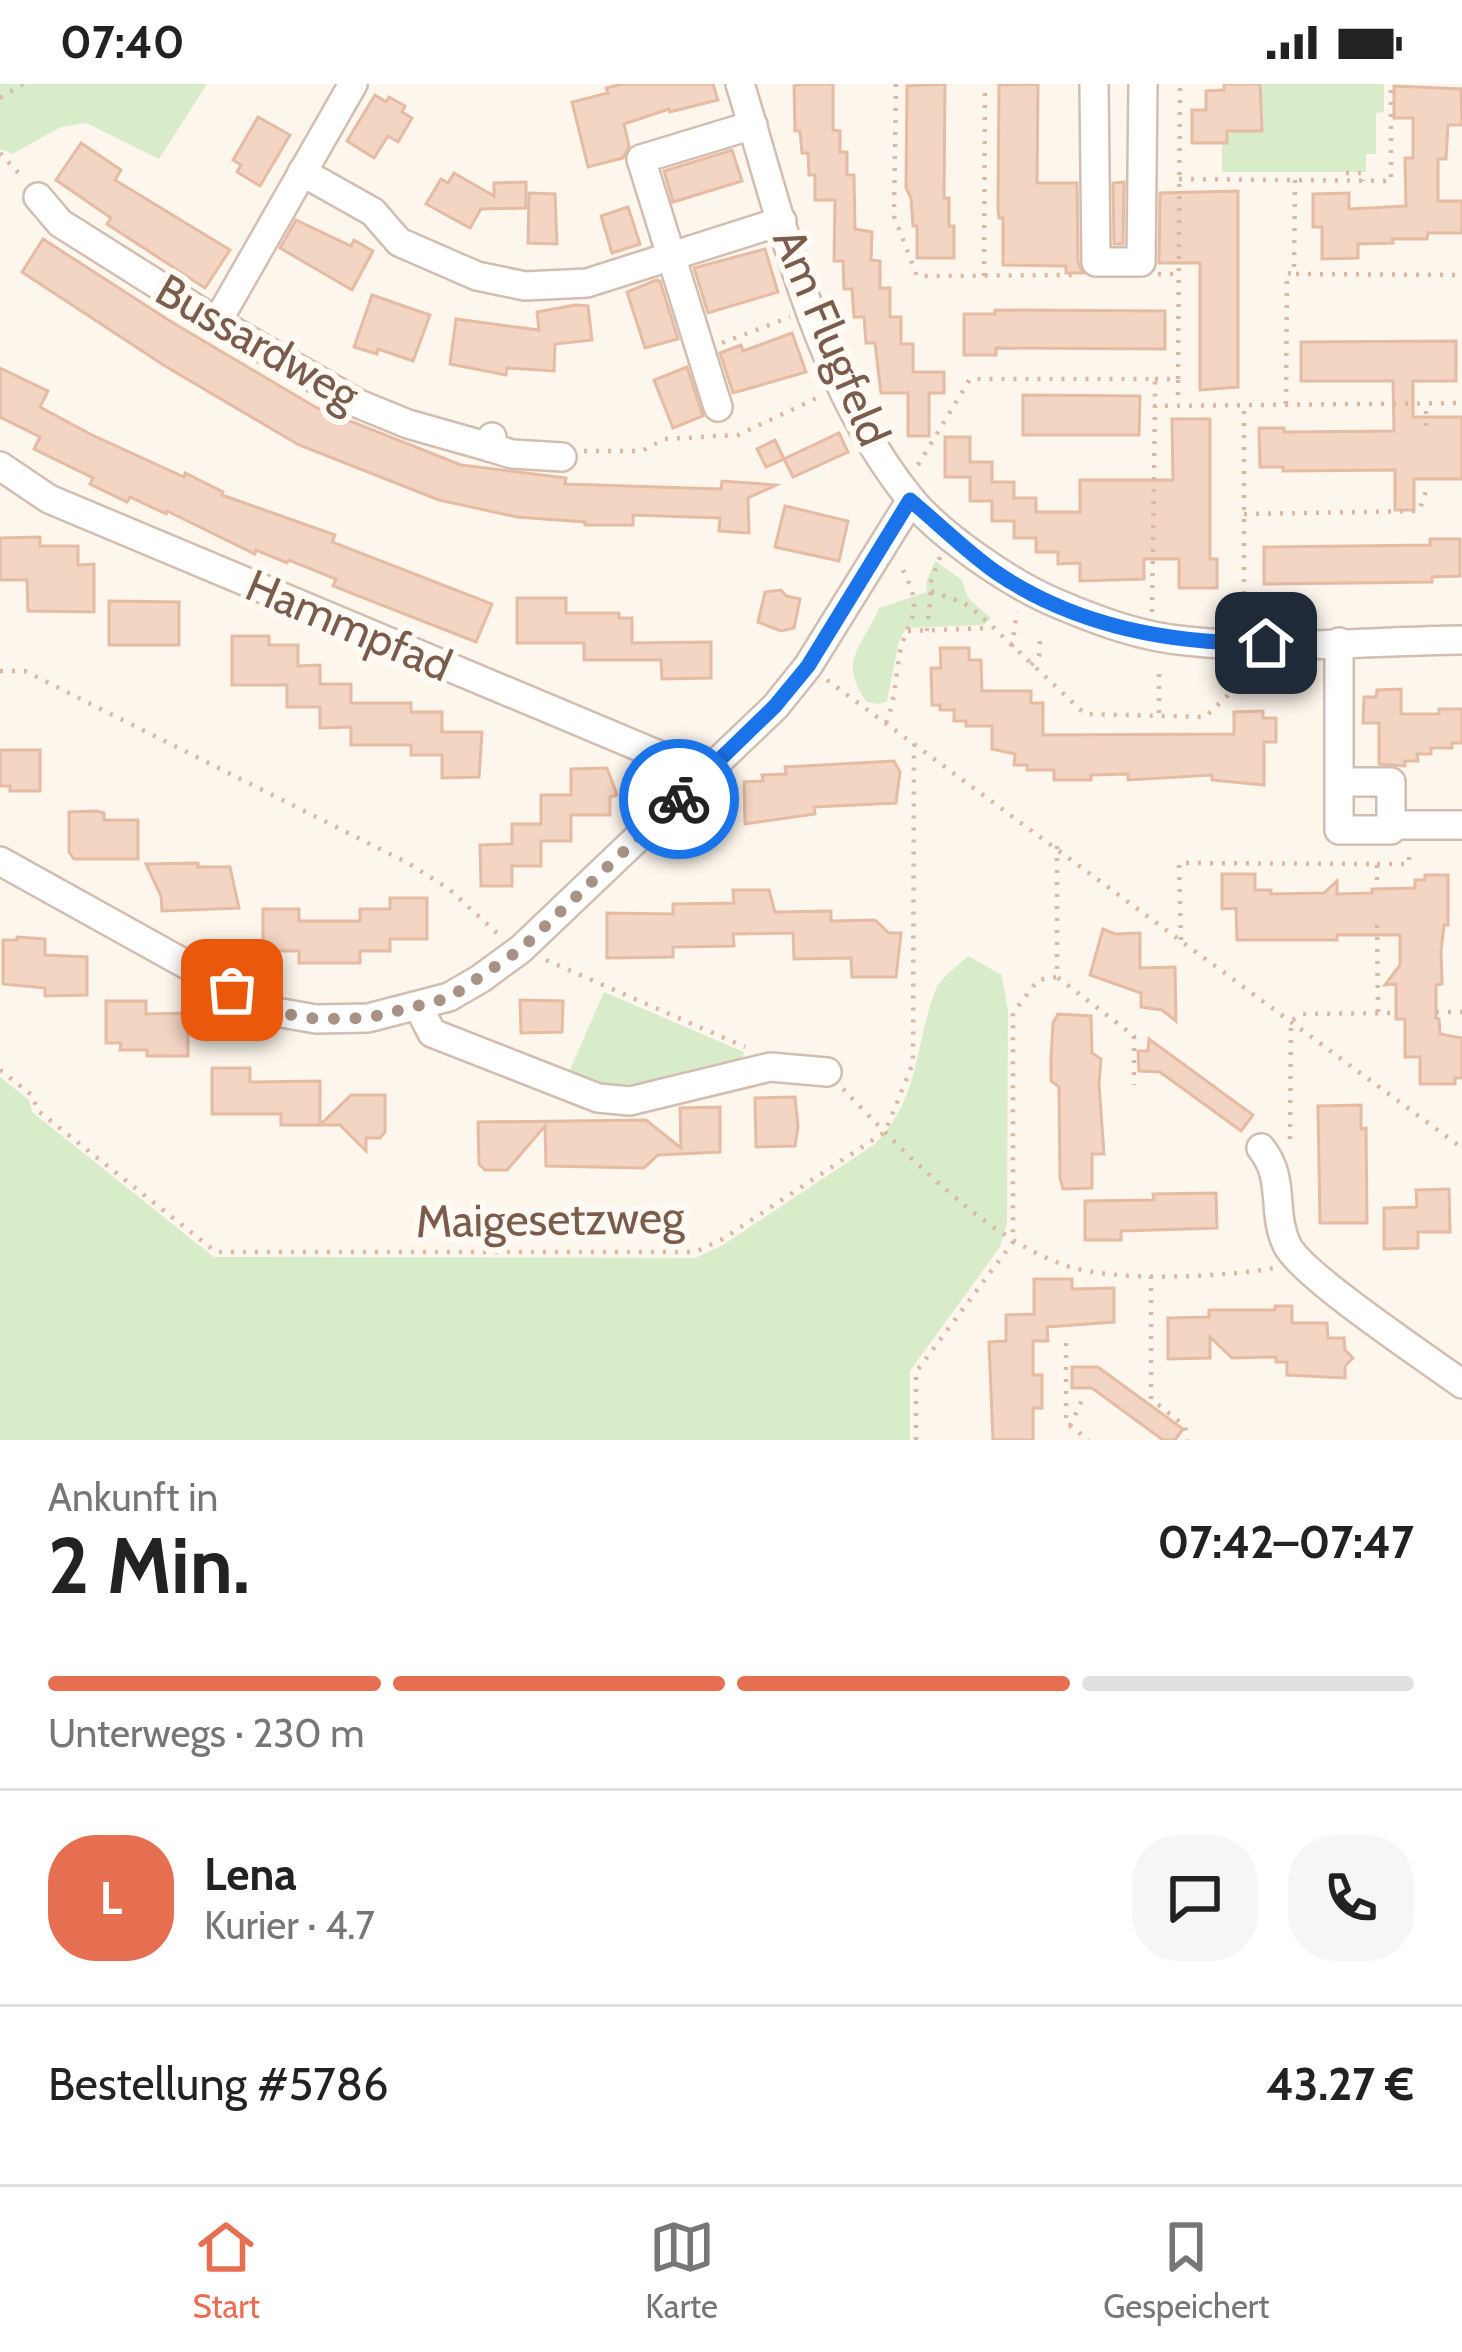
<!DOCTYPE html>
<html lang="de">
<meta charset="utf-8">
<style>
body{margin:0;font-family:Cabin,sans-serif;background:#f6f6f6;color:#222;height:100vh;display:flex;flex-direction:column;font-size:45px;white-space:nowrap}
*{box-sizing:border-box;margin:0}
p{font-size:39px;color:#767676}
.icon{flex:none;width:66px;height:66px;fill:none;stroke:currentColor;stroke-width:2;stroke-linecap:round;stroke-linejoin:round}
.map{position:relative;height:1356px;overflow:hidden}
.sheet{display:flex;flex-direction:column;background:#fff;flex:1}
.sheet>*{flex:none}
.pin{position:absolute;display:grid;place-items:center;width:102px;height:102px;color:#fff;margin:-51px;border-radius:24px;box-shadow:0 6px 18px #0006}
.courier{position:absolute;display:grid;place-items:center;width:120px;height:120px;margin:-60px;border:9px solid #1a73e8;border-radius:50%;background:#fff;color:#222;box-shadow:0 3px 15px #0007}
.overview em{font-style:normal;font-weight:700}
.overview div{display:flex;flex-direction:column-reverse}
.overview{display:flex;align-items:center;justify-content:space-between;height:204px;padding:0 48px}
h1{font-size:78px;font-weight:700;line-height:90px}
.bar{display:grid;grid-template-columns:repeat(4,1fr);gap:18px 12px;align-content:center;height:144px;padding:0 48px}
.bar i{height:15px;border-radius:9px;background:#e0e0e0}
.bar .on{background:#e76f51}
.bar p{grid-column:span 4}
.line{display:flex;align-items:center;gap:30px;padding:0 48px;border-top:3px solid #e0e0e0}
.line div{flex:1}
.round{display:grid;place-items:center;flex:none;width:126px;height:126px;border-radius:48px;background:#f6f6f6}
.status{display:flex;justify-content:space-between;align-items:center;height:84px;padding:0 60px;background:#fff;direction:ltr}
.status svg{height:33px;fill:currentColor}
.menu{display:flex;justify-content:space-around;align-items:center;height:168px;border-top:3px solid #e0e0e0;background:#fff;font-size:33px;color:#767676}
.menu a{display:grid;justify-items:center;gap:6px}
.menu .on{color:#e76f51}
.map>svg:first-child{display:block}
.green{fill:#d8ecc9}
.building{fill:#f3d5c3;stroke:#e6bba3;stroke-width:3}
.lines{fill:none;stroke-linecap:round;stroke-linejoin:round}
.minor-casing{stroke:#d1beb0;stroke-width:32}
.path{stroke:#d9b8a5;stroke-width:4.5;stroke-dasharray:3 9;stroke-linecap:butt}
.minor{stroke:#fff;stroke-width:27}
.done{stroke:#a89285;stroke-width:12;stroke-dasharray:0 21.6}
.route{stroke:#1a73e8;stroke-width:15}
.labels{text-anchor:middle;stroke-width:12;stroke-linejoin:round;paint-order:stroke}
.street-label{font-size:45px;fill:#7a5c4d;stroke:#fffaf3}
</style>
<div class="status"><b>07:40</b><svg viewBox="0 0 49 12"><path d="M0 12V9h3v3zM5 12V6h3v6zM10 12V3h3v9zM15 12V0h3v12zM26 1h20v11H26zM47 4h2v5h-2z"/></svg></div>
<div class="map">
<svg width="1462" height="1356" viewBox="0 0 1462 1356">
<rect width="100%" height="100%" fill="#fdf6ec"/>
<g class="green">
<polygon points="0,0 207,0 159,75 86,39 61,43 12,70 0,65"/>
<polygon points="1260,0 1384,0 1384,28 1376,29 1376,70 1366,70 1366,88 1222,88 1222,59 1227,58 1227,47 1262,46"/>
<path d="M 935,477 L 962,496 L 968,514 L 991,534 L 984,541 L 906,544 L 899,557 L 887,617 L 879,620 L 867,618 C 837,576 862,565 879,524 L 927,508 L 926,499 Z"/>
<path d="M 968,872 L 1002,891 L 1008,927 L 1007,1139 L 1000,1163 L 910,1287 L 910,1356 L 0,1356 L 0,993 L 29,1016 L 32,1028 L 214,1173 L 695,1174 L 723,1161 L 875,1060 C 921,1013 914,961 936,905 C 941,893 958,882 968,872 Z"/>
<polygon points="604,908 744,968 743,976 651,996 647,1005 630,1009 566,995"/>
</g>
<g class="building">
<polygon points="623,0 713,0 718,16 670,28 669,25 624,40 629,62 623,74 588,83 572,18 608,9 606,4"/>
<polygon points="800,0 833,0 833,46 840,47 840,68 847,68 847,91 854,91 855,145 872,148 871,176 880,177 880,204 890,204 890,233 901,233 901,260 913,260 913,288 944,288 944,309 929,309 929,352 908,352 908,309 881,309 875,259 866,259 864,233 854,233 852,205 844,205 843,177 834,177 835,116 815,116 815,91 809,91 808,69 802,69 800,47 795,47 794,2"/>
<polygon points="945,0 944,114 949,114 949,142 954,142 954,174 917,174 917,142 913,142 911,114 906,104 907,2"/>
<polygon points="1038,0 1037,99 1077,99 1078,178 1083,189 1066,189 1066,182 1003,181 1003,134 999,134 998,124 999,1"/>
<polygon points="1224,0 1260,0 1262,47 1227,47 1227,59 1192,59 1192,26 1206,26 1206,7 1224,6"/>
<polygon points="1394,2 1461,5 1462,41 1448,41 1446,75 1438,75 1438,117 1462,117 1462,149 1428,149 1427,155 1392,155 1393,159 1358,160 1358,174 1322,175 1322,143 1313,143 1313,110 1349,109 1349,125 1406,122 1405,74 1413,74 1413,34 1394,34"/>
<polygon points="375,11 386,18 389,13 405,22 402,28 412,34 398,58 388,52 374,74 347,57"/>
<polygon points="258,33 290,51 260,102 237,88 241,81 233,76"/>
<polygon points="81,59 121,86 115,96 230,166 205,204 107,140 111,134 56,96"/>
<polygon points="732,66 742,97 673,118 664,87"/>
<polygon points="454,89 494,112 494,99 526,98 526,124 481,125 470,144 426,120 441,95 448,99"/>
<polygon points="1124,98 1123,160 1114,160 1113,99"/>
<polygon points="1238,107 1238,303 1200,306 1200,179 1159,179 1160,109"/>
<polygon points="529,109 555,110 557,160 528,159"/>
<polygon points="628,123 640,160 612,169 601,132"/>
<polygon points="296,136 351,162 354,156 373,167 352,206 280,164"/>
<polygon points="43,155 170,237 317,324 461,381 566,394 565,400 721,405 722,397 776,401 748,414 749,449 719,447 720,434 633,431 633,441 585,441 585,438 517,433 439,416 299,361 165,282 22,188"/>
<polygon points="765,165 778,208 708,229 694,184"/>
<polygon points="656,196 660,197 678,255 645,264 627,208"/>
<polygon points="372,211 430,231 413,277 378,265 377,270 354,263"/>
<polygon points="575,221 588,222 592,256 555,260 554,287 507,284 506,291 450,280 456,235 539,246 537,228"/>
<polygon points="995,226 1165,227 1165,265 996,264 996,271 964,271 964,230 995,230"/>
<polygon points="792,249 806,288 733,309 720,269 741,261 743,267"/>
<polygon points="1456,257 1456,297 1413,297 1413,333 1462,333 1462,395 1414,395 1414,426 1395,426 1395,386 1283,387 1283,383 1260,383 1259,344 1284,344 1284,348 1394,347 1393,297 1301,297 1301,258"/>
<polygon points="687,283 703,332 673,344 654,296"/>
<polygon points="0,284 48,307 40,323 92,351 184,393 185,389 223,408 222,411 335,451 332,458 492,520 476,558 333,502 336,495 289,476 287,479 256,466 255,470 167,427 166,430 130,413 127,418 90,400 93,394 34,365 40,353 0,333"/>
<polygon points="1023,311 1140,312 1139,351 1023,351"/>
<polygon points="1172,335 1210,335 1210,475 1217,475 1217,504 1179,504 1179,475 1144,475 1144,495 1080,497 1080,479 1058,480 1058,468 1036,468 1036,454 1014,454 1014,437 992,437 992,417 970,417 970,393 945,393 945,353 970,353 970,378 992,378 992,398 1014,398 1014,414 1036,414 1036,428 1080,428 1080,396 1173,396"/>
<polygon points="839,349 848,368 793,393 784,375"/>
<polygon points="775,356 784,375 766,383 757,365"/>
<polygon points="785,422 848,437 839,477 775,463"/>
<polygon points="40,453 40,462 78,462 78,481 94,480 94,528 28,527 27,496 0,496 0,454"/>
<polygon points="1430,455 1460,455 1460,492 1432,493 1432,498 1264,500 1264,463 1430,461"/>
<polygon points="781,506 786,512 800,515 794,544 781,547 758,538 765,508"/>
<polygon points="517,514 566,514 566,529 619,529 619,534 632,534 632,559 711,558 711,594 662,595 661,576 584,576 584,559 517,559"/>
<polygon points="109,517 179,518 179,561 109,561"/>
<polygon points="232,552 269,552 269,561 298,561 298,582 320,581 320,600 351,600 351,619 411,619 411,628 442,628 442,648 482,648 479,693 442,694 442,671 411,671 411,661 351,661 351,643 320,644 320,623 287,623 287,601 232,601"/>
<polygon points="940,564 969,564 969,576 981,576 982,607 1031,607 1031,619 1043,619 1043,651 1234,650 1234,628 1263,627 1263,634 1276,634 1276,658 1264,658 1264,701 1212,696 1212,691 1128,696 1128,690 1091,691 1091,696 1054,696 1054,686 1027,686 1027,681 1014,681 1015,670 992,665 992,642 966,642 966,637 954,637 954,626 940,626 940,621 932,621 931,584 941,584"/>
<polygon points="1401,605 1401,630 1439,630 1439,625 1462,625 1462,659 1452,659 1452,664 1431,664 1431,670 1417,670 1418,677 1405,677 1405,682 1379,680 1379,639 1363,639 1364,613 1376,613 1377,606"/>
<polygon points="0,666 40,666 40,707 10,707 10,702 0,702"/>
<polygon points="894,677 900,688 896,719 814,723 815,730 745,740 744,698 763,697 762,691 786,690 785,683"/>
<polygon points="607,684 617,711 610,713 610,731 571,731 571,757 541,757 541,782 512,782 512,802 481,802 480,761 512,760 512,740 541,740 541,711 571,711 571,685"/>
<polygon points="96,727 104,729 104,736 138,736 138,775 74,775 69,768 69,728"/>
<polygon points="198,779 198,783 230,783 239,824 162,827 161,812 146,780"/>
<polygon points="1222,790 1255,790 1255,806 1271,806 1271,810 1324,809 1337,797 1337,810 1372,809 1372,805 1415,804 1415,796 1425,796 1425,791 1448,791 1448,841 1444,841 1441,867 1442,900 1436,901 1436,934 1439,935 1440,950 1462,954 1462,994 1455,994 1455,1000 1420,1000 1420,973 1405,973 1405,935 1396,935 1396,900 1385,901 1400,881 1400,851 1337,851 1337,856 1237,856 1236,824 1222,825"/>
<polygon points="733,806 769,806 775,828 831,827 831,837 875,836 889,849 901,849 896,893 852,893 851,874 794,875 793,849 733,850 734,862 673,863 673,873 607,874 607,829 673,830 673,820 734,819"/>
<polygon points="390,814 427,814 427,855 390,855 390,867 360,867 360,879 299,879 299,867 263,867 263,825 299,825 299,837 360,837 360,825 390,825"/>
<polygon points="1103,845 1115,850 1140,849 1140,884 1175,883 1176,937 1162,926 1141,923 1141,909 1090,891"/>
<polygon points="17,853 45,855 45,871 87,873 87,911 45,912 45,904 3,900 3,856 17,856"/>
<polygon points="520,916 563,917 562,948 521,949"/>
<polygon points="106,917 146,917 146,930 188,929 188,972 147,972 147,966 120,966 121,959 106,959"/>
<polygon points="1058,930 1091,932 1092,969 1101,975 1099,1000 1104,1070 1092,1070 1092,1104 1063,1105 1060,1094 1059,1003 1051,997 1051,976 1053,939"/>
<polygon points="1149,955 1253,1031 1241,1047 1160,988 1139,987 1138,967 1148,967"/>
<polygon points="212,984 250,984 250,998 320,997 320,1041 281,1041 281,1030 212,1030"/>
<polygon points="351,1011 385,1011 385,1048 380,1054 366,1054 366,1067 340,1041 320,1041"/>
<polygon points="795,1013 798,1042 795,1062 756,1063 755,1014"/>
<polygon points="1361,1021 1361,1045 1366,1044 1367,1139 1320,1139 1318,1022"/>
<polygon points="720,1023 720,1068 658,1071 644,1084 546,1082 545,1042 507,1086 485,1086 479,1080 478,1038 646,1036 681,1064 680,1024"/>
<polygon points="1449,1105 1450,1148 1418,1148 1418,1164 1384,1165 1384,1124 1417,1123 1416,1106"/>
<polygon points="1216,1109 1217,1144 1121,1147 1121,1156 1085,1156 1085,1117 1154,1116 1153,1110"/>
<polygon points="1034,1195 1072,1195 1072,1205 1114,1204 1114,1238 1047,1243 1048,1257 1033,1257 1033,1291 1042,1291 1042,1324 1033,1324 1033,1356 993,1356 989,1258 1006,1257 1006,1231 1034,1230"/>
<polygon points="1275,1222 1292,1222 1292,1239 1327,1239 1328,1254 1344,1254 1345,1266 1353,1274 1345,1282 1345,1294 1287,1291 1287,1278 1276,1278 1276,1273 1232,1274 1210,1253 1210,1274 1168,1275 1168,1234 1209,1233 1209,1226 1275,1226"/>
<polygon points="1072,1283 1098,1283 1183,1345 1175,1356 1163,1356 1092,1304 1072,1304"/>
</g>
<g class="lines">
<g class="minor-casing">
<g id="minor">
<path d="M 740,0 C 783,139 816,297 909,413 C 939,451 1011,500 1056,519 C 1098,537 1141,553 1187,557 C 1277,567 1372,557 1462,556"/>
<polyline points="1094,0 1096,178 1141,178 1143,0"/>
<polyline points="302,88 373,128 399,158 477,192 525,202 587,199 782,137"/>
<polyline points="38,113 60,139 217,238 359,320 408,340 489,363 492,353"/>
<polyline points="217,238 353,0"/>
<polyline points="718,323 641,75 753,41"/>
<polyline points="489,363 512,370 562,373"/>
<polyline points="0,382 49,415 704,690"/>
<path d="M 1339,698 L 1391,698 L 1391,746 L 1339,746 C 1339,684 1339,621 1339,558"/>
<polyline points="1391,741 1462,741"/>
<polyline points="0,777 270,927 316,935 368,934 449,913 480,895 521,865 775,623 808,582 911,416"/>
<polyline points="419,924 432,949 598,1014 630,1017 770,983 827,988"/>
<path d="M 1261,1064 C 1286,1095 1271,1127 1287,1161 C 1301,1191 1428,1275 1462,1300"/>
</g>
</g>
<g class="path">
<polyline points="896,0 894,132 917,192 1075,191"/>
<polyline points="0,14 23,0"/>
<polyline points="0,69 24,95"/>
<polyline points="1346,89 1363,89 1363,97"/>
<polyline points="1179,95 1391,97 1391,0"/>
<polyline points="1295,96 1294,190 1462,191"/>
<polyline points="1158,190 1179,190"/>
<polyline points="984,192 985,0"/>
<polyline points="722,259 790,233"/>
<polyline points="1155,295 1178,295 1178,320"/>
<polyline points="1178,295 1180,0"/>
<polyline points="1286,320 1287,189 1294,190"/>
<polyline points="1426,342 1426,319"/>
<polyline points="584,367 642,367 664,355 738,351 819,313"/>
<polyline points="918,381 970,295 1155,295 1155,322"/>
<polyline points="1244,430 1419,427 1426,407"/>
<polyline points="940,473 930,500 931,507 964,519 980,531 1085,630 1205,633 1243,597"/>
<polyline points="1244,522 1244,321"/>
<polyline points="1152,528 1155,322 1462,319"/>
<polyline points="908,547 992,544"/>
<polyline points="927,547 931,507"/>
<polyline points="1012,563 1017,527"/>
<polyline points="1031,581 1039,572 1040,555"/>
<polyline points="0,587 25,587 408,779 449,805 499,851"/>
<polyline points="1159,590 1159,633"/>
<polyline points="827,596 1462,1064"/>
<path d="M 886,639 C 894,619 895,601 898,581 C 903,532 931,535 899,479"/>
<polyline points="1057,762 1057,893 1134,952 1134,1001"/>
<polyline points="1377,780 1409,780 1409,766"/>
<polyline points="1377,841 1378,929"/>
<polyline points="1181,856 1179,779 1377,780 1377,805"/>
<polyline points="546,876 745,963"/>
<polyline points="1436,928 1462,928"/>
<polyline points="0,986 33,1012 37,1026 216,1168 695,1168 721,1156 885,1048 913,979 914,659"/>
<path d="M 843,1005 C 902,1066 984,1153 1064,1181 C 1115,1199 1222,1193 1275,1184"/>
<polyline points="1290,1055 1291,937 1303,930 1396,929"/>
<polyline points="1151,1192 1151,1315 1185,1342 1187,1356"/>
<polyline points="1066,1259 1066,1339 1089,1356"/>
<polyline points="1070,1342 1083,1314"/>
<polyline points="916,1356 916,1288 1013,1158 1013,929 1038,896 1057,893"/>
</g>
<use href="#minor" class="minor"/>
</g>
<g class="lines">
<polyline class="done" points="232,906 270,927 316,935 368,934 449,914 521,865 679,715"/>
<path class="route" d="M 679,715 L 775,622 L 808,582 L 910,416 C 939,440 967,468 997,489 C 1077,543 1171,560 1266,559"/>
</g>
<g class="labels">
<g class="street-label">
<text transform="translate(832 253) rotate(67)" y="16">Am Flugfeld</text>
<text transform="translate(258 258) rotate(30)" y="16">Bussardweg</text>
<text transform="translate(349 541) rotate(23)" y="16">Hammpfad</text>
<text transform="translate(550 1135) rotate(-1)" y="16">Maigesetzweg</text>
</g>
</g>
</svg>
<div class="pin" style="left:232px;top:906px;background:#ea580c"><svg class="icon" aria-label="bag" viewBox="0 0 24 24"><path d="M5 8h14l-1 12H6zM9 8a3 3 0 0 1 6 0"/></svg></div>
<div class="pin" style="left:1266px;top:559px;background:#1f2937"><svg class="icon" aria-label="home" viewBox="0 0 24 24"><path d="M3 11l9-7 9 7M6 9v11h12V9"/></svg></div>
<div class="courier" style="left:679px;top:715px"><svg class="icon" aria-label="bike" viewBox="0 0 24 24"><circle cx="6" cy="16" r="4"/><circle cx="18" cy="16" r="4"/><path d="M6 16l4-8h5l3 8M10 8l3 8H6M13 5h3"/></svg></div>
</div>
<section class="sheet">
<div class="overview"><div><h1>2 Min.</h1><p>Ankunft in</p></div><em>07:42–07:47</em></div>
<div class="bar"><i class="on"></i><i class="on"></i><i class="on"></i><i></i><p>Unterwegs · 230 m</p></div>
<div class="line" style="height:216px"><b class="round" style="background:#e76f51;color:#fff">L</b><div><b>Lena</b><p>Kurier · 4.7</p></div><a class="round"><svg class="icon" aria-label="chat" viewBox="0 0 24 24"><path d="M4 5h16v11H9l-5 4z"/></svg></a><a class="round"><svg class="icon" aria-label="phone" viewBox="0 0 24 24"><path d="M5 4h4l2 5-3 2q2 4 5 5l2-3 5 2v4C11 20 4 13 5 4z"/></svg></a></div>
<div class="line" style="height:156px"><div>Bestellung #5786</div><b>43.27 €</b></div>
</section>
<nav class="menu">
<a class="on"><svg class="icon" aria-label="home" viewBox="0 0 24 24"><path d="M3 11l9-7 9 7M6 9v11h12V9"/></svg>Start</a>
<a><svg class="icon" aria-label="map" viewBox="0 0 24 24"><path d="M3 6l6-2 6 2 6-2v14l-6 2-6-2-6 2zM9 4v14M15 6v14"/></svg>Karte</a>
<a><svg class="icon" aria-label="saved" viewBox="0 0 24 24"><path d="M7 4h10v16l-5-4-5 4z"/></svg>Gespeichert</a>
</nav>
